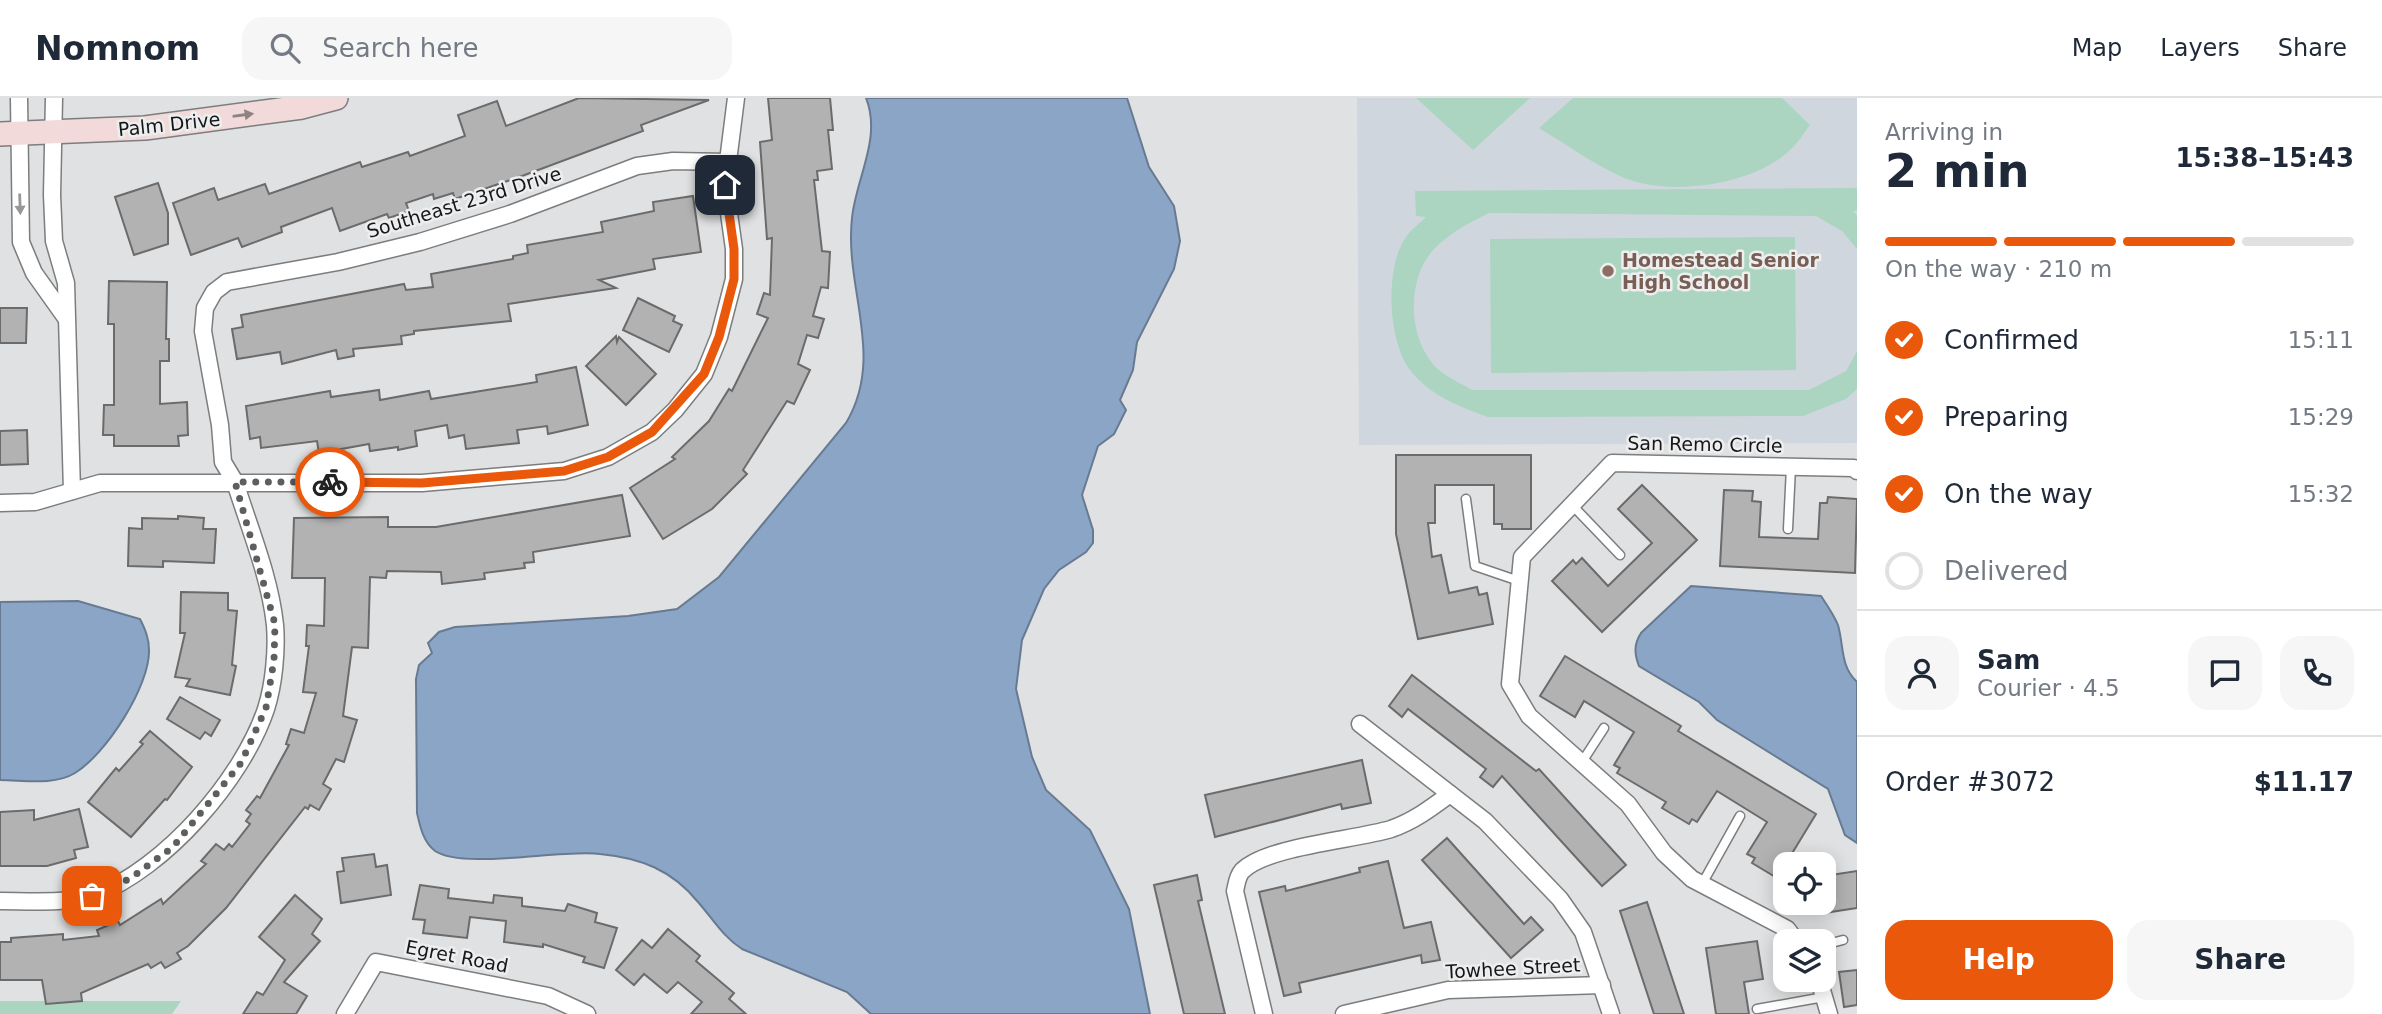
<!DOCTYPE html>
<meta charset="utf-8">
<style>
body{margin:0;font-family:"DejaVu Sans",sans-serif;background:#f6f6f7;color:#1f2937;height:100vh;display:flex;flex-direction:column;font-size:26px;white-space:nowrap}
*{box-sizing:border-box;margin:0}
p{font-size:23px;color:#747a83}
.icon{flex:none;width:38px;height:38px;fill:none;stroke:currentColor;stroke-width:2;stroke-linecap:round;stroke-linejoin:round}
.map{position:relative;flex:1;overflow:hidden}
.details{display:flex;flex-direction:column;background:#fff;width:525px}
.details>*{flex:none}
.tools{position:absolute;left:1773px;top:754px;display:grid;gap:14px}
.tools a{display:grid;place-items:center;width:63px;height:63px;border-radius:14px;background:#fff;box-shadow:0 4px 18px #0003;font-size:35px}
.pin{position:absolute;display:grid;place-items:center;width:60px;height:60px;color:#fff;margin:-30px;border-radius:14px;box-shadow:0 4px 10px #0006}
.courier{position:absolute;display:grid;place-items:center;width:70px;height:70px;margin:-35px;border:5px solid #ea580c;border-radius:50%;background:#fff;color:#222;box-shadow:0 2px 9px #0007}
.overview em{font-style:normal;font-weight:800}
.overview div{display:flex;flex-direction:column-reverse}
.overview{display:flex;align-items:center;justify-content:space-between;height:119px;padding:0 28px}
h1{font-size:46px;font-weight:800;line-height:52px}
.bar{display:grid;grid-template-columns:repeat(4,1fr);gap:10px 7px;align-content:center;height:84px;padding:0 28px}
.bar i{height:9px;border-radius:5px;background:#e0e1e3}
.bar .selected{background:#ea580c}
.bar p{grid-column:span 4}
.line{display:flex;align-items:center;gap:18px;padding:0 28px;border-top:2px solid #e0e1e3}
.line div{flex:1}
.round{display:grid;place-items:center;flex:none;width:74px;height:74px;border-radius:21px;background:#f6f6f7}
ol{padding:0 28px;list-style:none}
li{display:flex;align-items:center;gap:21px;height:77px}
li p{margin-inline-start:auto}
li .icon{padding:7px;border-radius:50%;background:#ea580c;color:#fff;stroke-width:4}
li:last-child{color:#747a83}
li i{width:38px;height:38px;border:4px solid #e0e1e3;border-radius:50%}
.button{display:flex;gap:14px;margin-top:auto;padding:14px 28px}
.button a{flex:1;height:80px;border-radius:21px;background:#ea580c;color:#fff;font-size:28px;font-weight:800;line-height:80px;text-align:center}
.button a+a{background:#f6f6f7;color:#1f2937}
header{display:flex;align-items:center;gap:42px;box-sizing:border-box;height:98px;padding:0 35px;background:#fff;border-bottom:2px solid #e0e1e3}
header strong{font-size:33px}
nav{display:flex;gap:38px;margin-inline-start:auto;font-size:24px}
.search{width:490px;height:63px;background:#f6f6f7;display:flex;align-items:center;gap:18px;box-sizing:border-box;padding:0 24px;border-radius:21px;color:#747a83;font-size:26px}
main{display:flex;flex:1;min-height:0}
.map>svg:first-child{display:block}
.built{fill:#d0d6dd}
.green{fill:#abd5c0}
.water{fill:#8aa5c6;stroke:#687a92;stroke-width:2}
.building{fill:#b3b2b2;stroke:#6c6b6b;stroke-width:2}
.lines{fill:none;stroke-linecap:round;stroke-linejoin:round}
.service-casing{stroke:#7c7d7e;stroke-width:11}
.minor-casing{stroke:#7c7d7e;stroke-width:19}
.secondary-casing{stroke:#7c7d7e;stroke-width:26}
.service{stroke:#fff;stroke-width:8}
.minor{stroke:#fff;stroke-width:16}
.secondary{stroke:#f1dad9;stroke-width:23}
.oneway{fill:#8f8282}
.oneway2{fill:#979797}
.done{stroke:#5d5e5e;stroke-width:7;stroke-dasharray:0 12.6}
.route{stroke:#ea580c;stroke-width:9}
.education-dot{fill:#8d6e63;stroke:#edeeef;stroke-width:2.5}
.labels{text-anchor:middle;stroke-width:5;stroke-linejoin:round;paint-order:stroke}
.street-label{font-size:19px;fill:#171717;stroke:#edeeef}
.education-label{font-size:19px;font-weight:bold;fill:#785e54;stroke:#edeeef;text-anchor:start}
</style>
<header>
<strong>Nomnom</strong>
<div class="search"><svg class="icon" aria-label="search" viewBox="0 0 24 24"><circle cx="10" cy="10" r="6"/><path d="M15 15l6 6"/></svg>Search here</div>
<nav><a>Map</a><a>Layers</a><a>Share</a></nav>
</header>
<main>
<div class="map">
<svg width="1857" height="916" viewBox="0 0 1857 916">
<rect width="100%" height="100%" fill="#e0e1e2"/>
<polygon class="built" points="1357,0 1857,0 1857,345 1359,347"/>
<g class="green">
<polygon points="1416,0 1530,0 1473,52"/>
<path d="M 1573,0 L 1782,0 L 1810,27 C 1804,35 1798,45 1790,52 C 1753,88 1668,99 1622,79 C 1593,66 1566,46 1539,30 Z"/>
<path d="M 1857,90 L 1857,113 L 1853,113 L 1857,117 L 1857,151 L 1842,133 L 1816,118 L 1489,115 C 1469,125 1451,134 1435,150 C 1405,180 1407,245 1440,273 C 1449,280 1462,286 1472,292 L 1809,292 L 1846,273 L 1857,253 L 1857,291 L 1846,301 L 1803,318 L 1488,319 C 1460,309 1429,297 1410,272 C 1388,243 1385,173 1404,142 C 1409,133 1419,126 1426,119 L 1416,118 L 1415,93 Z"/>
<polygon points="1795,139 1796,272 1491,275 1490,141"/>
<polygon points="0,903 181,903 172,916 0,916"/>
</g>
<g class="water">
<path d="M 866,0 L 1127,0 L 1149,69 L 1174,108 L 1180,143 L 1174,171 L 1137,244 L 1133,272 L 1120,302 L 1126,312 L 1114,336 L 1098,348 L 1082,397 L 1093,432 L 1093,445 L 1086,454 L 1059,472 L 1044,491 L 1022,542 L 1016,591 L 1032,659 L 1046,692 L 1090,732 L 1129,811 L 1150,916 L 871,916 L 847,894 L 742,851 C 723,839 713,821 698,804 C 672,772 641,760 600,756 C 561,751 464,772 435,753 C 423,744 420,728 417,715 L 416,581 L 419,567 L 432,555 L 428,545 L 439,534 L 455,529 L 628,518 L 677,511 L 719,479 L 846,325 C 886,258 844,191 852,120 C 856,80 882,40 866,0 Z"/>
<path d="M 1691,488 L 1809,497 L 1821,498 C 1827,507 1834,517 1838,527 C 1844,548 1840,568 1857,584 L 1857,745 L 1845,737 L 1828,691 L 1717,622 L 1699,604 L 1639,568 C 1634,555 1634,546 1641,535 Z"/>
<path d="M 78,503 L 140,521 C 145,531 149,540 149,552 C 150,588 106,656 75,675 C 54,688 23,682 0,682 L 0,504 Z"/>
</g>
<g class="building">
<polygon points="579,0 709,2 641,27 643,33 522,78 455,101 453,95 434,101 433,96 406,105 409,113 389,120 387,116 340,133 332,110 281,129 282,134 242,149 238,140 191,157 173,105 214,90 218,102 265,86 269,96 360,64 362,69 408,54 410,58 465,38 458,17 497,3 506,28"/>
<polygon points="768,0 830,0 833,32 828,32 832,71 817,73 818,82 814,82 822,153 830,154 828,190 821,189 813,218 824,221 818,240 807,237 798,266 810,272 794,306 787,303 743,372 747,376 712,411 663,441 630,390 675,361 672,359 709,323 729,291 732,293 768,220 757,216 764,195 770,197 772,140 767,141 760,44 772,42"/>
<polygon points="158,85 168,115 168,146 134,157 115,99"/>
<polygon points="693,98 701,154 653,161 655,171 599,182 616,190 508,206 511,223 414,233 414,236 401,238 402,246 353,251 354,258 338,261 336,252 282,266 280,254 237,261 232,231 243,229 241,217 404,186 406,192 433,189 431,176 513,161 513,158 528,155 527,147 603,134 601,124 654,113 653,104"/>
<polygon points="109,183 167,184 166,241 169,241 169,263 160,263 160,306 187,304 188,337 178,338 179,348 114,348 114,337 103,337 104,307 114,307 114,226 108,226"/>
<polygon points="638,200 675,218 673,223 682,227 669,254 623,232"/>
<polygon points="0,210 27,210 26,245 0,245"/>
<polygon points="616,238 617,244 619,239 656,276 626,307 586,268"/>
<polygon points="576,269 588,327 548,336 547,328 517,332 519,345 466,351 464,337 449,340 447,327 415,333 417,348 398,352 398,349 370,353 369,346 319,355 317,343 261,350 260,339 250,341 246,308 330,293 331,299 379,292 380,302 429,293 431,301 537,284 536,277"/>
<polygon points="27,332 28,366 0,367 0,333"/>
<polygon points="1396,357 1531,357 1531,431 1502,431 1502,426 1494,426 1494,387 1435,387 1435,425 1428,425 1432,459 1441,457 1449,495 1477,489 1479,497 1487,495 1493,526 1418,541 1396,436"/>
<polygon points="1642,387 1697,442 1602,534 1552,483 1573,462 1576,466 1582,460 1608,488 1652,445 1618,411"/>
<polygon points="1724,392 1753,393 1752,403 1761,404 1759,439 1818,441 1820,405 1827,405 1828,399 1857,401 1855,475 1720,468"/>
<polygon points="622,397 630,438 533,454 534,464 524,465 525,470 484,475 485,481 442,486 441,474 387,473 386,480 370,479 368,550 352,549 343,618 357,622 344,664 336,661 323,686 331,691 319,712 310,707 308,711 305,709 226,810 188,848 177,855 181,861 165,870 161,864 151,870 148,866 81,895 82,903 46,906 42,882 0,882 0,844 11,844 11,840 63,836 63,842 99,838 97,832 118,823 120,827 161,801 163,806 206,766 201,763 216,746 224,752 229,746 232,749 250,726 246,723 251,716 246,712 257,698 260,700 289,647 286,646 291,631 304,635 316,595 303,594 309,548 306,548 307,527 324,528 325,480 292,480 294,420 388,419 388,429 436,429"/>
<polygon points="178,418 204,420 203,431 216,431 214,465 163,463 163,469 128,468 129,430 142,431 142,420 178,421"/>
<polygon points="181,494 228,495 228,512 237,513 232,567 236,568 230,597 186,588 190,581 175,579 185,535 180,535"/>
<polygon points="1565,558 1681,628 1678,633 1816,716 1777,780 1752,765 1755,760 1747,756 1767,724 1717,693 1697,724 1692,721 1689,726 1662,710 1666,704 1617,675 1620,670 1614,667 1634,634 1584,603 1575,619 1540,598"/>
<polygon points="1412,577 1536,673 1539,671 1626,767 1602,788 1502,678 1493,689 1480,679 1486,671 1408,611 1402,619 1389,608"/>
<polygon points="180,599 220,622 211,638 205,634 200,641 167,621"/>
<polygon points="150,633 192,669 167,702 165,701 131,739 88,704 116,670 119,673 143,646 140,644"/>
<polygon points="1362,662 1371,705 1342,711 1341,706 1215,739 1205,697"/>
<polygon points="79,711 88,749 74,752 76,760 47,768 0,768 0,714 34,712 34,722"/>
<polygon points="1447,740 1524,826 1531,819 1543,832 1511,860 1422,762"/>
<polygon points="374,756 376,769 387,767 391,797 341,805 337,774 344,773 342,760"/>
<polygon points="1388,763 1404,830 1431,824 1440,862 1422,865 1421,857 1299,885 1301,894 1284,898 1259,794 1285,788 1286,793 1360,774 1359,770"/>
<polygon points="1857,773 1857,810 1824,815 1824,778"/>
<polygon points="1197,777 1202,802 1198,803 1225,916 1184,916 1154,787"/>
<polygon points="420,787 449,791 448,800 493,805 494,797 522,800 522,808 565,813 568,806 597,815 595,824 617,830 604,870 583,864 585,859 543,846 543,849 504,844 506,823 470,819 467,840 423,835 425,822 413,821"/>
<polygon points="295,797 322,821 312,836 320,843 284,884 307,898 296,916 243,916 257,894 263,897 285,862 259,839"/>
<polygon points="1647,804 1684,916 1654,916 1620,813"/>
<polygon points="668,831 700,858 696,863 734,895 729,901 746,916 691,916 702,904 678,884 667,895 644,876 634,887 616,872 642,842 652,850"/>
<polygon points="1757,843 1763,881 1744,884 1749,916 1716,916 1706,850"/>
<polygon points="1857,872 1857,907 1844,909 1839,874"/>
</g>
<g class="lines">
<g class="service-casing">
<g id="service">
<polyline points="1466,401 1475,468 1519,483"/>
<polyline points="1572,407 1620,457"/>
<polyline points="1788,431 1791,369"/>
<polyline points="1582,664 1604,630"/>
<polyline points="1702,786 1740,718"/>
<polyline points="1824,847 1843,842"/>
<polyline points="1757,911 1824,899"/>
</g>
</g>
<g class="minor-casing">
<g id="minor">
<polyline points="19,0 21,144 34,175 66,220"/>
<polyline points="54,0 52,97 54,143 66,185 72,393"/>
<polyline points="0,405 35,404 100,385 422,385 564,373 608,359 652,334 675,312 704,276 719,239 734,181 734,151 725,87 736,0"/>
<polyline points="1360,626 1485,723 1560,801 1583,834 1611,916"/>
<path d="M 0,803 C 27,803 70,806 95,797 C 165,770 242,682 266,611 C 274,586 277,552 275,527 C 270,479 249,429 235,384 L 223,364 L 220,327 L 203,233 L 205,210 L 214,194 L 227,184 L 338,164 L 420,144 L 510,116 L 637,68 L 673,63 L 728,64"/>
<polyline points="1797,844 1787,831 1692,781 1664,755 1628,706 1529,618 1510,586 1522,459 1612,365 1854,370 1857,373"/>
<polyline points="1819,882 1829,916"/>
<polyline points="345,916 376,864 548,898 587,916"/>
<path d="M 1264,916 L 1235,793 C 1237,785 1237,779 1242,773 C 1267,748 1355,742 1391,731 C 1414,723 1431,710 1450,696"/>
<polyline points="1344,916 1448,892 1602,887"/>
</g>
</g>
<g class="secondary-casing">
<polyline id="secondary" points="0,36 145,30 302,9 336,0"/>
</g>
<use href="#service" class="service"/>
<use href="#minor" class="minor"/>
<use href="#secondary" class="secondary"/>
</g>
<defs><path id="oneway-solid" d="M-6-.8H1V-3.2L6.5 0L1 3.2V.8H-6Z" transform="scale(1.75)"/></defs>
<use class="oneway" href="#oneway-solid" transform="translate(243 17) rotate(-8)"/>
<use class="oneway2" href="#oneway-solid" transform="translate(20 106) rotate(88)"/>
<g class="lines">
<polyline class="done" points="92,798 131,780 173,749 241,665 266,610 274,562 275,526 235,384 330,384"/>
<polyline class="route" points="330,384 422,385 564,373 608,359 652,334 704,276 719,239 734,181 734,151 725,87"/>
</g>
<circle class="education-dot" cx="1608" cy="173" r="7"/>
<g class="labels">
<g class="street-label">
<text transform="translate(169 26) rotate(-6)" y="7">Palm Drive</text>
<text transform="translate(464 104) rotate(-17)" y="7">Southeast 23rd Drive</text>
<text transform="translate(1705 346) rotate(1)" y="7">San Remo Circle</text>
<text transform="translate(457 858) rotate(11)" y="7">Egret Road</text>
<text transform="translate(1513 870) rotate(-3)" y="7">Towhee Street</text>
</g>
<g class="education-label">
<text x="1622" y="169">Homestead Senior<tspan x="1622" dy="22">High School</tspan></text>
</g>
</g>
</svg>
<div class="tools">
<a><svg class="icon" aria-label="locate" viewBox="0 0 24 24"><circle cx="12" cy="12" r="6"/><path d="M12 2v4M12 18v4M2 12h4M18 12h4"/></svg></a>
<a><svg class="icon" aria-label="layers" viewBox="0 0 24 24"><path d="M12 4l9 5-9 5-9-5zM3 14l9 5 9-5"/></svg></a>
</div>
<div class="pin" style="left:92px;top:798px;background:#ea580c"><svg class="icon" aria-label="bag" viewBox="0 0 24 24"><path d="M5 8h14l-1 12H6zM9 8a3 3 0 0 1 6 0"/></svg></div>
<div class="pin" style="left:725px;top:87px;background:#1f2937"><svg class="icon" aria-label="home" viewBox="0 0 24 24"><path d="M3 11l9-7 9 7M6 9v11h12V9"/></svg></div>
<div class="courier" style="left:330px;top:384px"><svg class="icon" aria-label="bike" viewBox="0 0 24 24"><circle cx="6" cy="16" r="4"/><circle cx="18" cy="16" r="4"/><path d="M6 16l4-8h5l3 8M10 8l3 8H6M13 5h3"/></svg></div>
</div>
<section class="details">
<div class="overview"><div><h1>2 min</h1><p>Arriving in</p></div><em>15:38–15:43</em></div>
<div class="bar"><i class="selected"></i><i class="selected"></i><i class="selected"></i><i></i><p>On the way · 210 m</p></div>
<ol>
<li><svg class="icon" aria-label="check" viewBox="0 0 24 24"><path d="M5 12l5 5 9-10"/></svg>Confirmed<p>15:11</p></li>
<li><svg class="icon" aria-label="check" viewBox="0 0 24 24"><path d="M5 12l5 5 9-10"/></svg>Preparing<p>15:29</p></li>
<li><svg class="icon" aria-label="check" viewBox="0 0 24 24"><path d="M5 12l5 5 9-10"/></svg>On the way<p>15:32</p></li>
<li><i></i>Delivered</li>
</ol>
<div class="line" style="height:126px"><a class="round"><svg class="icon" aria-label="person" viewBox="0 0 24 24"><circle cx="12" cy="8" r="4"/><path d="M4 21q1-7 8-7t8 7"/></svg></a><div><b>Sam</b><p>Courier · 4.5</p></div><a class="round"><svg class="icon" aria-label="chat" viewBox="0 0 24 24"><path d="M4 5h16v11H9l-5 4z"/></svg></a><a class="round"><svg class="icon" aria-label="phone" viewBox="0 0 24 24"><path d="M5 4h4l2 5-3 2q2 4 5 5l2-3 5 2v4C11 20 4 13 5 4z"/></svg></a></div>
<div class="line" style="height:91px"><div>Order #3072</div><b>$11.17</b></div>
<div class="button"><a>Help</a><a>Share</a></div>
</section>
</main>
